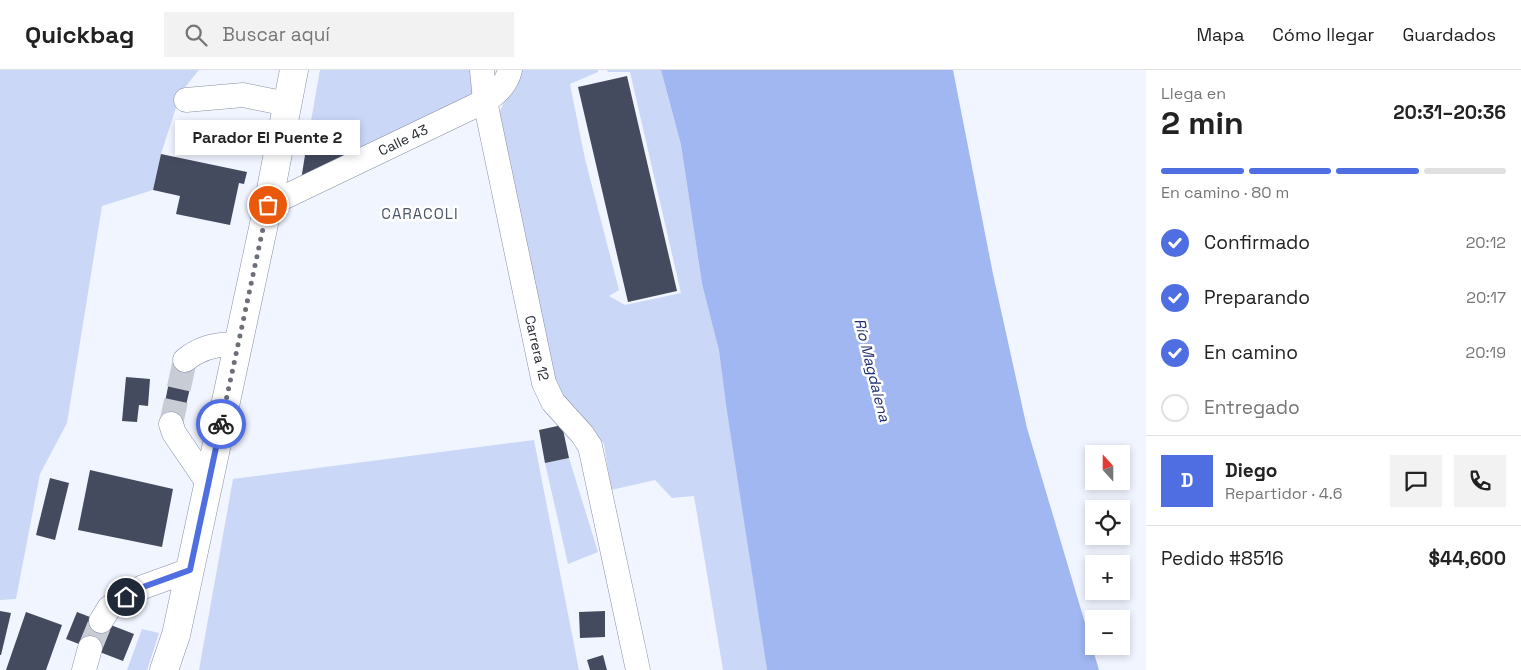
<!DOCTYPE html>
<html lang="es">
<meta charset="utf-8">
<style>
body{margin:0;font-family:"Space Grotesk",sans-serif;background:#f2f2f2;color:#222;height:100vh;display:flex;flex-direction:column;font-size:19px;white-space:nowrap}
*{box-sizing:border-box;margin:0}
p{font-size:16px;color:#767676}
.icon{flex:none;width:28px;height:28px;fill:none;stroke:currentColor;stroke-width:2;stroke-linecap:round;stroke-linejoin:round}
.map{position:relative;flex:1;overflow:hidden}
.side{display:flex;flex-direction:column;background:#fff;width:375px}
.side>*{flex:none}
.needle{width:32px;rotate:339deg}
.buttons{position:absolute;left:1085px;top:375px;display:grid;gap:10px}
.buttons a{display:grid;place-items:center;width:45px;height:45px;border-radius:0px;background:#fff;box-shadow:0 2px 8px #0003;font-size:25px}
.pin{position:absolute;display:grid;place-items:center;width:42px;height:42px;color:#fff;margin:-21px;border:2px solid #fff;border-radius:50%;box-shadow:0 1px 5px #0007}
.courier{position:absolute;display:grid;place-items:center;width:50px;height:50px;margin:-25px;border:4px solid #4e6ee2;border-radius:50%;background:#fff;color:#222;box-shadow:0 1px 6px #0007}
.bubble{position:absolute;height:35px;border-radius:0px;background:#fff;box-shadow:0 2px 8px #0003;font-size:16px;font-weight:800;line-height:35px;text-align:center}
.headline em{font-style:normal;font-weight:800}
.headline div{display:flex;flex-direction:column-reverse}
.headline{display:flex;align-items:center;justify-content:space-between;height:85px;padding:0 15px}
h1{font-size:32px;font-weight:800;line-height:38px}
.bar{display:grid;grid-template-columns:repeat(4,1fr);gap:8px 5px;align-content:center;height:60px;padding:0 15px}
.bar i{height:6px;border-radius:4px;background:#e0e0e0}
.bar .selected{background:#4e6ee2}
.bar p{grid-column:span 4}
.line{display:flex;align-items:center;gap:12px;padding:0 15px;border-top:1px solid #e0e0e0}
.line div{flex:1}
.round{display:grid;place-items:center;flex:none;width:52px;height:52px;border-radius:0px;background:#f2f2f2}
ol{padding:0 15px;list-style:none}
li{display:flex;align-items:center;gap:15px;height:55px}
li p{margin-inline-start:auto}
li .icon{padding:5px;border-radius:50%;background:#4e6ee2;color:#fff;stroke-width:4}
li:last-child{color:#767676}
li i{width:28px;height:28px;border:2px solid #e0e0e0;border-radius:50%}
header{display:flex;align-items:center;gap:30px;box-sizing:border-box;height:70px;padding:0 25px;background:#fff;border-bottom:1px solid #e0e0e0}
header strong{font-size:24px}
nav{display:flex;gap:28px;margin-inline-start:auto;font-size:18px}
.search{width:350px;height:45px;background:#f2f2f2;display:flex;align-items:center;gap:12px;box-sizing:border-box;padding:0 18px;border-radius:0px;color:#767676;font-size:19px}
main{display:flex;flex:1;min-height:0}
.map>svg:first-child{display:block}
.green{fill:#cad7f7}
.water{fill:#a1b7f2}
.building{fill:#444b5e}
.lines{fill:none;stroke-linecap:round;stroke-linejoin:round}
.minor-tunnel{stroke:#c8ccd5;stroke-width:24;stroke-dasharray:24 12;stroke-linecap:butt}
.minor-casing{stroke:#878fa5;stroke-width:25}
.highway-casing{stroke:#878fa5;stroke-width:29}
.minor{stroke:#fff;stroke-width:24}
.highway{stroke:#fff;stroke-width:28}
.done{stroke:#6b6f78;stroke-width:5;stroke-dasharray:0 9}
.route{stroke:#4e6ee2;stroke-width:6}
.labels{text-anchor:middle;stroke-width:5;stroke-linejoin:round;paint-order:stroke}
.street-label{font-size:14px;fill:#23272f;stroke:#fff}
.neighbourhood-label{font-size:15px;letter-spacing:1px;fill:#4e5569;stroke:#fff}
.water-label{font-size:15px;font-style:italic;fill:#1e2f72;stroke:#fff}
</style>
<header>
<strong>Quickbag</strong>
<div class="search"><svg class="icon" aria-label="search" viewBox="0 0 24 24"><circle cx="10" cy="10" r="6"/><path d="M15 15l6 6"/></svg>Buscar aquí</div>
<nav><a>Mapa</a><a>Cómo llegar</a><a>Guardados</a></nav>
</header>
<main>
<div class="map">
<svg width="1146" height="600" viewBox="0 0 1146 600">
<rect width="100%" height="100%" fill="#f1f5ff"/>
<g class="green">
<polygon points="0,0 199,0 181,22 161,84 153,120 102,136 67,353 40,404 16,529 0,530"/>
<polygon points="320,0 476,0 479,17 461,37 357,87 350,71 306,79"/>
<polygon points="519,0 598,0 598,2 570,14 585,89 619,220 609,226 625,235 681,223 630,2 608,2 607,0 661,0 681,75 702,214 719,281 767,600 723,600 694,426 672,428 655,410 611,420 604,374 582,348 560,335 499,43"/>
<polygon points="534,370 579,600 199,600 233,409"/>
<polygon points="569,388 598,482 568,494 545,393"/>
<polygon points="142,559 159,563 147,600 127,600"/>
</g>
<polygon class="water" points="661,0 953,0 993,204 1027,358 1099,600 767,600 727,341 719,281 702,214 681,75"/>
<g class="building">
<polygon points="627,6 677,221 628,232 578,17"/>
<polygon points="350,71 356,87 301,110 306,79"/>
<polygon points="161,84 247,102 244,114 239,113 230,155 176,144 180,126 153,120"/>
<polygon points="174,287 196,292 181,357 161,352"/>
<polygon points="126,307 150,309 148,336 139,335 137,352 122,351"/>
<polygon points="562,355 569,388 545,393 539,360"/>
<polygon points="90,400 173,419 162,477 78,460"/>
<polygon points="50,408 69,413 55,470 36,465"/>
<polygon points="0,541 11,543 1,585 0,585"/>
<polygon points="605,541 605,567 580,568 579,542"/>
<polygon points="26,542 62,555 46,600 6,600"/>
<polygon points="77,542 134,564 123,591 66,569"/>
<polygon points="603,585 607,600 590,600 587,590"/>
</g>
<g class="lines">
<g class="minor-tunnel">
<polyline points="171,354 185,290"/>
<polyline points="90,578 101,551"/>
</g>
<g class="minor-casing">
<g id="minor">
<polyline points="482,0 485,31 544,313 553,332 582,364 590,376 638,600"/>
<polyline points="186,30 243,25 287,34"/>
<path d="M 268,135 L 485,31 C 496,24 507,13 510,0"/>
<path d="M 185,290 C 201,277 218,273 238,275"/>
<polyline points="171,354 174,363 208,413"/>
<polyline points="101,551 109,538 143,517 190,500"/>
<polyline points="84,600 90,578"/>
</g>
</g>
<g class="highway-casing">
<polyline id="highway" points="164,600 176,565 268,135 294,0"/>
</g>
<use href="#minor" class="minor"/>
<use href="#highway" class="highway"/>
</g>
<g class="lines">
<polyline class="done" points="221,354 268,135"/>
<polyline class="route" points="126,527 143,517 190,500 221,354"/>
</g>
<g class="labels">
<g class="street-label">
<text transform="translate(403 70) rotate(-26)" y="5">Calle 43</text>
<text transform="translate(537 278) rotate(77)" y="5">Carrera 12</text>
</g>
<g class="neighbourhood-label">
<text x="420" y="149">CARACOLI</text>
</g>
<g class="water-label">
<text transform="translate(872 300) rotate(76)" y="5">Río Magdalena</text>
</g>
</g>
</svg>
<div class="buttons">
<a><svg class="needle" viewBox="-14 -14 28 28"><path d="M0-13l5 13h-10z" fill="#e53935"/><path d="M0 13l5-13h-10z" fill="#767676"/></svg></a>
<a><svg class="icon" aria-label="locate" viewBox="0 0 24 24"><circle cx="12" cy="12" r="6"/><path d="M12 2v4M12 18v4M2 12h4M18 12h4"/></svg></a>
<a>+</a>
<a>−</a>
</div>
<div class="pin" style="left:268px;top:135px;background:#ea580c"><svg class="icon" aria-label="bag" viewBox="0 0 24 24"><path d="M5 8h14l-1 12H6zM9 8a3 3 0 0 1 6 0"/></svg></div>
<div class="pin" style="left:126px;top:527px;background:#1f2937"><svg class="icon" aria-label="home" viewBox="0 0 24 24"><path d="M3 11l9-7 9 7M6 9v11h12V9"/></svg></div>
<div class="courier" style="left:221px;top:354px"><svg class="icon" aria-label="bike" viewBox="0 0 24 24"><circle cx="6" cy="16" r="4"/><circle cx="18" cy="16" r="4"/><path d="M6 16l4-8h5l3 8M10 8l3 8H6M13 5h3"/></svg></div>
<div class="bubble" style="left:175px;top:50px;width:185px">Parador El Puente 2</div>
</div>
<section class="side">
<div class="headline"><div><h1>2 min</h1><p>Llega en</p></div><em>20:31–20:36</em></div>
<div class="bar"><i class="selected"></i><i class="selected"></i><i class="selected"></i><i></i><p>En camino · 80 m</p></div>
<ol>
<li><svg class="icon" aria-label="check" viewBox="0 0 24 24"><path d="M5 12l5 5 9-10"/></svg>Confirmado<p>20:12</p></li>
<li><svg class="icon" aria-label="check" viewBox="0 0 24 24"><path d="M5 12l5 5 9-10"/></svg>Preparando<p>20:17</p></li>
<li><svg class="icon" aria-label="check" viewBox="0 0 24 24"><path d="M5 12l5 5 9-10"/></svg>En camino<p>20:19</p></li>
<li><i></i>Entregado</li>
</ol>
<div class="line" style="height:90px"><b class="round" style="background:#4e6ee2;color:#fff">D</b><div><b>Diego</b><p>Repartidor · 4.6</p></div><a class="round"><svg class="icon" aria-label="chat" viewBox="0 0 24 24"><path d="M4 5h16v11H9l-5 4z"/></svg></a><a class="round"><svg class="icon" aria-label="phone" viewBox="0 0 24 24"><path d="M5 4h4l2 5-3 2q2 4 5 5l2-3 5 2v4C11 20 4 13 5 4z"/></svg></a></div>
<div class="line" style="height:65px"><div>Pedido #8516</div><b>$44,600</b></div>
</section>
</main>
